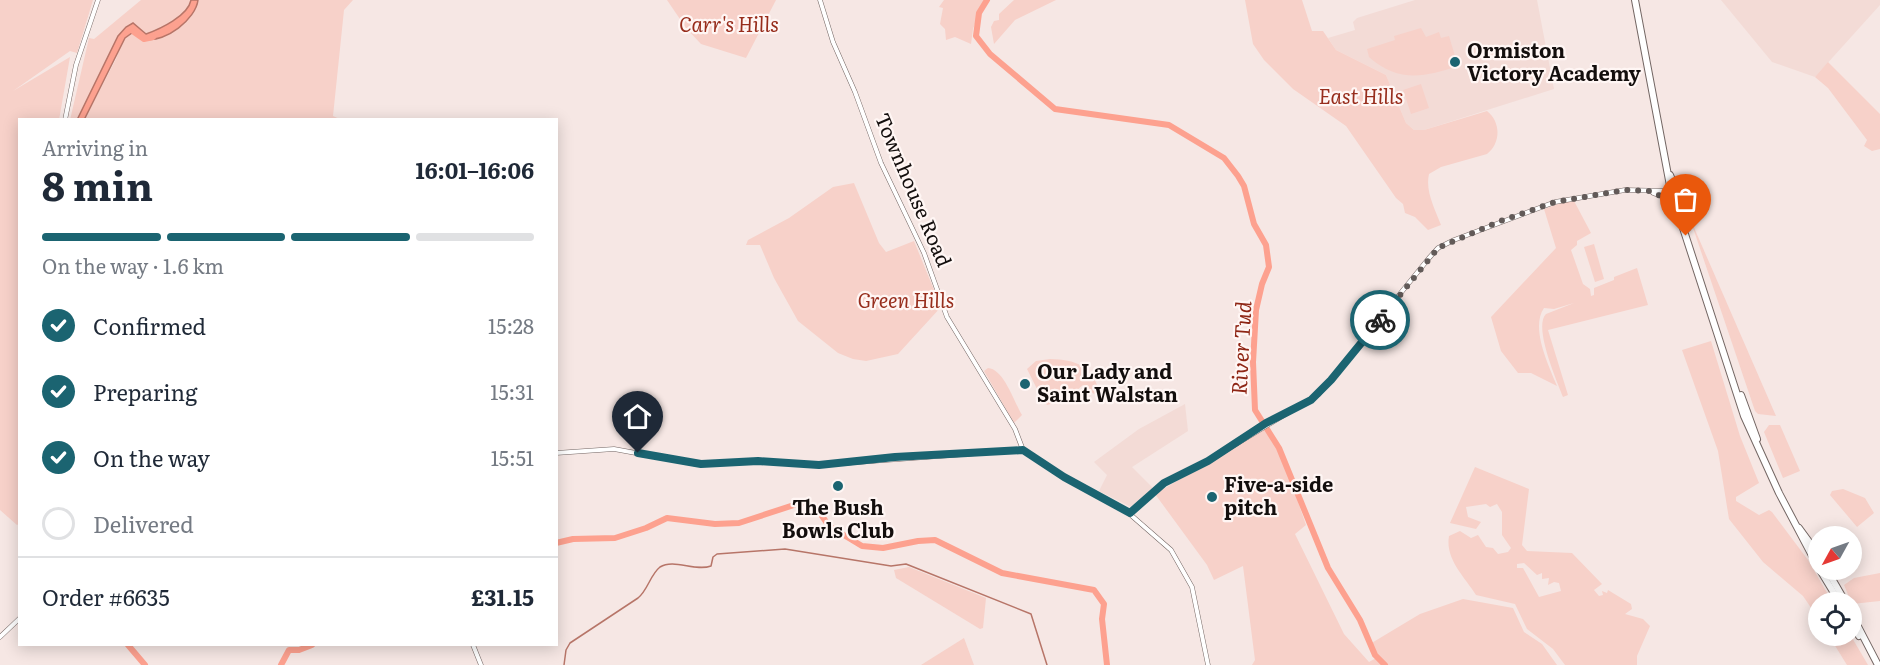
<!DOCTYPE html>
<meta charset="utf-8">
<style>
body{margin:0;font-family:Literata,serif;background:#f6f6f7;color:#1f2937;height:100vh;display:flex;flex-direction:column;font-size:22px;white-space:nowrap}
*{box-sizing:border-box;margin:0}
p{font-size:20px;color:#747a83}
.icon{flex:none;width:33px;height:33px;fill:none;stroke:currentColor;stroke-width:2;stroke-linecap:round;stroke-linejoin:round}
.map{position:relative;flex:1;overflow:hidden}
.drawer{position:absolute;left:18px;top:118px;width:540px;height:528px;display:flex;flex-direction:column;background:#fff;border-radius:0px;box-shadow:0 3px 15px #0003}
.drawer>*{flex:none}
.needle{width:39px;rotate:230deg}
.buttons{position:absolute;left:1808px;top:526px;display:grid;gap:12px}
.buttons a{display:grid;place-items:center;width:54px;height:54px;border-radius:50%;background:#fff;box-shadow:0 3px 15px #0003;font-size:30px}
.pin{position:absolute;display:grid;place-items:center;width:51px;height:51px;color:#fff;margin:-62px -26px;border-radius:50% 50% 50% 0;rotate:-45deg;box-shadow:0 0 6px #0007}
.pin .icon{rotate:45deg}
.courier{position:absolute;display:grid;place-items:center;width:60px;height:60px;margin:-30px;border:4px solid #1b6471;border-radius:50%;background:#fff;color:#222;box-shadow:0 2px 8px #0007}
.overview em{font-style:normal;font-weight:700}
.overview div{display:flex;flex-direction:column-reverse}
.overview{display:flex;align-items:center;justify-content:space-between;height:102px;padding:0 24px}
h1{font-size:39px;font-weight:700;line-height:45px}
.bar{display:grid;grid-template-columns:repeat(4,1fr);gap:9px 6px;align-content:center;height:72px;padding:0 24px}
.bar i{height:8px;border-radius:4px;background:#e0e1e3}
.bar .active{background:#1b6471}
.bar p{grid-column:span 4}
.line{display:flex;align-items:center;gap:15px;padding:0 24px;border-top:2px solid #e0e1e3}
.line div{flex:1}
ol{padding:0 24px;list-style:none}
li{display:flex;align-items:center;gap:18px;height:66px}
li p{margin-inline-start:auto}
li .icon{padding:6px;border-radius:50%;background:#1b6471;color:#fff;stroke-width:4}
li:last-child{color:#747a83}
li i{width:33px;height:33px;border:3px solid #e0e1e3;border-radius:50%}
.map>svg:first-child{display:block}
.built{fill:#f3dbd6}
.green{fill:#f7d1c9;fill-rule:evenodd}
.water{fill:#fda18f;stroke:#b77568;stroke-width:1.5}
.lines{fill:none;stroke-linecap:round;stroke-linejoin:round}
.stream{stroke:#b77568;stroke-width:1.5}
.river{stroke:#fda18f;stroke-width:6}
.minor-casing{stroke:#736663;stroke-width:5}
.highway-casing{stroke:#736663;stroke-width:8}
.minor{stroke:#fff;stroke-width:4}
.highway{stroke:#fff;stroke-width:6}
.done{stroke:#625a58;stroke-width:6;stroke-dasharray:0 10.8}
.route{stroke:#1b6471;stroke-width:8}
.poi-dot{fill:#1b6471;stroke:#fff6f4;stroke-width:2}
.labels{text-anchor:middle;stroke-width:4.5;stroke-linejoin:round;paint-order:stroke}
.park-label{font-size:20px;font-style:italic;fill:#972d1c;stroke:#fff6f4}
.poi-label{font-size:20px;font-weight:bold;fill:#130e0d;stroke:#fff6f4;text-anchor:start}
.street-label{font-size:20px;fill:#130e0d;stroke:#fff6f4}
.water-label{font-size:21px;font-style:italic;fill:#8e2514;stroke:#fff6f4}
</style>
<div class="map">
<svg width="1880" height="665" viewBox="0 0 1880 665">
<rect width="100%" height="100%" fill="#f6e7e4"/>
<g class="built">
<polygon points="1415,0 1537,0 1554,89 1424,130 1414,130 1406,123 1386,75 1336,50 1328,38 1355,30 1353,22 1357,18"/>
<polygon points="1721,0 1880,0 1880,5 1815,77 1772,62"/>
<polygon points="1185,404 1188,431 1132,467 1153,488 1131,507 1099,491 1107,475 1094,462 1139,429"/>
</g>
<g class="green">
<polygon points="0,0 93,0 77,53 70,51 13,91 70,57 59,120 20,120 20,523 17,525 0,510"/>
<polygon points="141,0 192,0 191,6 160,38 183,23 198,0 353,0 344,10 333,116 342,120 84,120 116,59 122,42 130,33 136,34 122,31 77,120 70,120 89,38 94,39"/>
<polygon points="667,0 776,0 746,58 701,44 686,28"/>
<polygon points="944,0 984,0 973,29 971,44 955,37 946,40 945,29 940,24 943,8 939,7"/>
<polygon points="1014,0 1056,0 1015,20 994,44 991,27 994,21 999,20 999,14"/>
<path d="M 1245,0 L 1302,0 L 1312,31 L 1323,31 L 1336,50 L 1386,75 L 1406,123 L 1414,130 L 1424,130 L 1487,111 C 1501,122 1501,143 1487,154 L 1441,167 L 1429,174 C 1425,191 1435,209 1441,225 L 1428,230 L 1415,217 L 1405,213 L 1403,204 L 1396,198 L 1346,126 L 1293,89 L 1264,60 L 1253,44 Z"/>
<path d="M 1421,28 L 1426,37 L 1439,32 L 1441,38 L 1449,36 L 1458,66 C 1425,77 1398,83 1369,57 L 1367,49 L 1395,40 L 1394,36 Z"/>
<polygon points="1828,62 1880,114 1880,149 1872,151 1864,146 1867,140 1828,88 1815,77"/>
<polygon points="1421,84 1429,108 1411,114 1403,90"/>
<polygon points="854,183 879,243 886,252 914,241 941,307 898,354 866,361 853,359 838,353 798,321 774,278 760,245 746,245 748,240 789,218 833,187"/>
<path d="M 1573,199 L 1591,233 L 1577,241 L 1577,245 L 1571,250 L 1583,284 L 1590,289 L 1591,296 L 1594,295 L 1594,288 L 1614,280 L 1614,277 L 1637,268 L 1648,305 L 1548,330 L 1568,395 L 1563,397 C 1557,381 1533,327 1546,314 L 1574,303 L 1554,309 L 1544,308 C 1530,328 1549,366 1557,386 L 1531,373 L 1518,373 L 1501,351 L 1491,317 L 1556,248 L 1544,209 Z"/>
<polygon points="1689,216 1776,416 1758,414 1755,411"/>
<polygon points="1594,244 1604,279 1595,282 1584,247"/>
<polygon points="1711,341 1740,436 1759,483 1736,497 1736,501 1759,515 1769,510 1772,512 1808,560 1833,603 1818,603 1818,618 1803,596 1763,562 1729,519 1718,451 1682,350"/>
<path d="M 1050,359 C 1076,360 1091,365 1099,390 L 1094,394 L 1083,385 L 1065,400 L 1047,405 L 1043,400 L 1045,397 L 1039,393 L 1027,369 L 1036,361 Z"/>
<path d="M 988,368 C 1004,369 1014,402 1022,415 L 1014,423 L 984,371 Z"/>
<polygon points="1769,425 1780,425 1800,471 1783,478 1764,432"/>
<polygon points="1265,429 1282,456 1306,525 1295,534 1344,634 1369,662 1378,657 1370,644 1420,614 1463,599 1513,608 1524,632 1542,644 1557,665 1252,665 1255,660 1243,566 1214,580 1207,565 1155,494"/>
<path d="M 1475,467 L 1529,489 L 1522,545 L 1527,551 L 1572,553 L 1602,584 L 1594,590 L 1599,596 L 1603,595 L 1602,591 L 1607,593 L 1608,590 L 1631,604 L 1632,609 L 1625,614 L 1643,619 L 1650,626 L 1637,656 L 1637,665 L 1641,665 L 1565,665 L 1553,649 L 1527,629 L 1515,604 L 1476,595 C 1464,576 1445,559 1449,536 L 1460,531 L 1471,538 L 1478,535 L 1486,547 L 1493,548 L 1498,554 L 1508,552 L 1511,548 L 1502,535 L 1502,512 L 1497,504 L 1490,507 L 1486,504 L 1466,507 L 1468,517 L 1481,522 L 1476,529 L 1450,523 ZM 1524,563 L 1537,575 L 1542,573 L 1542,579 L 1549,578 L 1548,585 L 1554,582 L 1559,583 L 1561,591 L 1539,597 L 1523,568 L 1517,568 L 1517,564 Z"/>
<polygon points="1843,489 1865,498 1874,513 1857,527 1830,495 1832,491"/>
<polygon points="909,567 986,598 983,628 980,629 896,578 894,570"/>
<polygon points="1880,573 1880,601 1852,604 1844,585 1854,578"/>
<polygon points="1829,636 1851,636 1868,665 1847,665"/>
<polygon points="964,638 974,665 921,665"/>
</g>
<path class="water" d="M 191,0 L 198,0 C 196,19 165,43 146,39 C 141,38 137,34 132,33 L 125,38 L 84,120 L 77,120 L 118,36 L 126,27 L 133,23 L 146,34 C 160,29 188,16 191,0 Z"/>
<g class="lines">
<path class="stream" d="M 564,665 L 566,650 L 570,643 L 638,598 C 648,590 650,575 660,567 C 674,558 695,572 711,566 L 713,557 L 717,554 L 785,549 L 891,566 L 906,564 L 1031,614 L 1047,665"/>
<g class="river">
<polyline points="987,0 979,13 976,36 990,54 1055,109 1169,125 1224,158 1238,176 1244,186 1254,224 1266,245 1269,267 1262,284 1256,310 1253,362 1255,410 1279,448 1328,568 1360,620 1375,655 1385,665"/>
<polyline points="134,32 144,39 153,37"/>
<polyline points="556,543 573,539 615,538 646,528 667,518 715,524 739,523 803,502 815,506 829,526 862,546 883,548 918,541 935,540 1002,573 1094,590 1104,604 1102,619 1107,665"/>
<polyline points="128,645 145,665"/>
<polyline points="281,665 289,650 299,650 312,645"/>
</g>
<g class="minor-casing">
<g id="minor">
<polyline points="820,0 833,42 855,92 881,163 924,253 947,317 1015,429 1023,450"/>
<polyline points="65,120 76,65 98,0"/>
<polyline points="1653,193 1673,201"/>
<polyline points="1023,450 1064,477 1124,509 1171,550 1192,587 1208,665"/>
<polyline points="556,453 614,449 696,464 758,461 819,465 1023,450"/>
<polyline points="1130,513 1164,483 1208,461 1319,394 1429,258 1438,248 1454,240 1555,202 1625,190 1671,191"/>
<polyline points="0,637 20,618"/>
<polyline points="473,645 481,665"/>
</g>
</g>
<g class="highway-casing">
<g id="highway">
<polyline points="1635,0 1671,191 1744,416 1779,493 1818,567"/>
<polyline points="1670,175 1679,197 1687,228"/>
<polyline points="1741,395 1757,439"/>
<polyline points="1799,528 1818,554"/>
<polyline points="1820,570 1840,603"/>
<polyline points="1827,570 1846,603"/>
<polyline points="1851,613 1878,665"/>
<polyline points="1851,622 1859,636"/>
</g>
</g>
<use href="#minor" class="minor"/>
<use href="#highway" class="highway"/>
</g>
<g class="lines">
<polyline class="done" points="1380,320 1438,248 1498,222 1555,202 1625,190 1649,191 1675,202 1686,236"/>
<polyline class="route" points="638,453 701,464 758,461 819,465 895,457 1023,450 1064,477 1130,513 1164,483 1208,461 1266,423 1311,400 1331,380 1380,320"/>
</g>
<g class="poi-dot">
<circle cx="1455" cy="62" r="6"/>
<circle cx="1025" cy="384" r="6"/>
<circle cx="838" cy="486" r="6"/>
<circle cx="1212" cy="497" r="6"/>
</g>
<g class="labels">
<g class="park-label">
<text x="729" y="32">Carr's Hills</text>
<text x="1361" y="104">East Hills</text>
<text x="906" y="308">Green Hills</text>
</g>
<g class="poi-label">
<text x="1467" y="58">Ormiston<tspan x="1467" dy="23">Victory Academy</tspan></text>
<text x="1037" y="379">Our Lady and<tspan x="1037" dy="23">Saint Walstan</tspan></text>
<text x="1224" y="492">Five-a-side<tspan x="1224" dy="23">pitch</tspan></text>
<text x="838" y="515" text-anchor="middle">The Bush<tspan x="838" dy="23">Bowls Club</tspan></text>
</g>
<g class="street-label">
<text transform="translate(913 190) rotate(67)" y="7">Townhouse Road</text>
</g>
<g class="water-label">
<text transform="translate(1242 348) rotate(-87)" y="7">River Tud</text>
</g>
</g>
</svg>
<div class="buttons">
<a><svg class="needle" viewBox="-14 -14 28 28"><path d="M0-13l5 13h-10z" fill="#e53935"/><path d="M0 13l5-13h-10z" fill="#747a83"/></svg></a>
<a><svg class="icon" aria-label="locate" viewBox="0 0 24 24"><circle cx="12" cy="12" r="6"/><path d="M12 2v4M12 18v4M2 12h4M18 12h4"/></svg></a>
</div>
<div class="pin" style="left:1686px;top:236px;background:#ea580c"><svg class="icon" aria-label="bag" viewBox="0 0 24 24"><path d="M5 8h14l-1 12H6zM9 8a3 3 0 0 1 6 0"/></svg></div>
<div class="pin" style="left:638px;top:453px;background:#1f2937"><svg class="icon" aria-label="home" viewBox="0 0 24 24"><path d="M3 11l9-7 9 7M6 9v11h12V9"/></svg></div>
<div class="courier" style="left:1380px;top:320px"><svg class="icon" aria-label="bike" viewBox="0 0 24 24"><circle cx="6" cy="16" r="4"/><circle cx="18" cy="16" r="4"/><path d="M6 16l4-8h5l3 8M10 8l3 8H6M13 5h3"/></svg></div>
<section class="drawer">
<div class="overview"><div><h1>8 min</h1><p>Arriving in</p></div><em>16:01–16:06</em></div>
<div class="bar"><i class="active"></i><i class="active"></i><i class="active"></i><i></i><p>On the way · 1.6 km</p></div>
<ol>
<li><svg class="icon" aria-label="check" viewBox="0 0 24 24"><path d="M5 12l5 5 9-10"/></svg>Confirmed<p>15:28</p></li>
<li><svg class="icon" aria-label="check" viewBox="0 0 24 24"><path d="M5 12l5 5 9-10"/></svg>Preparing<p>15:31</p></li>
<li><svg class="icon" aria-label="check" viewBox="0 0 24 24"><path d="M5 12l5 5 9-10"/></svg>On the way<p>15:51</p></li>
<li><i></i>Delivered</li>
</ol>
<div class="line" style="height:78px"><div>Order #6635</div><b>£31.15</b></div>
</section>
</div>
